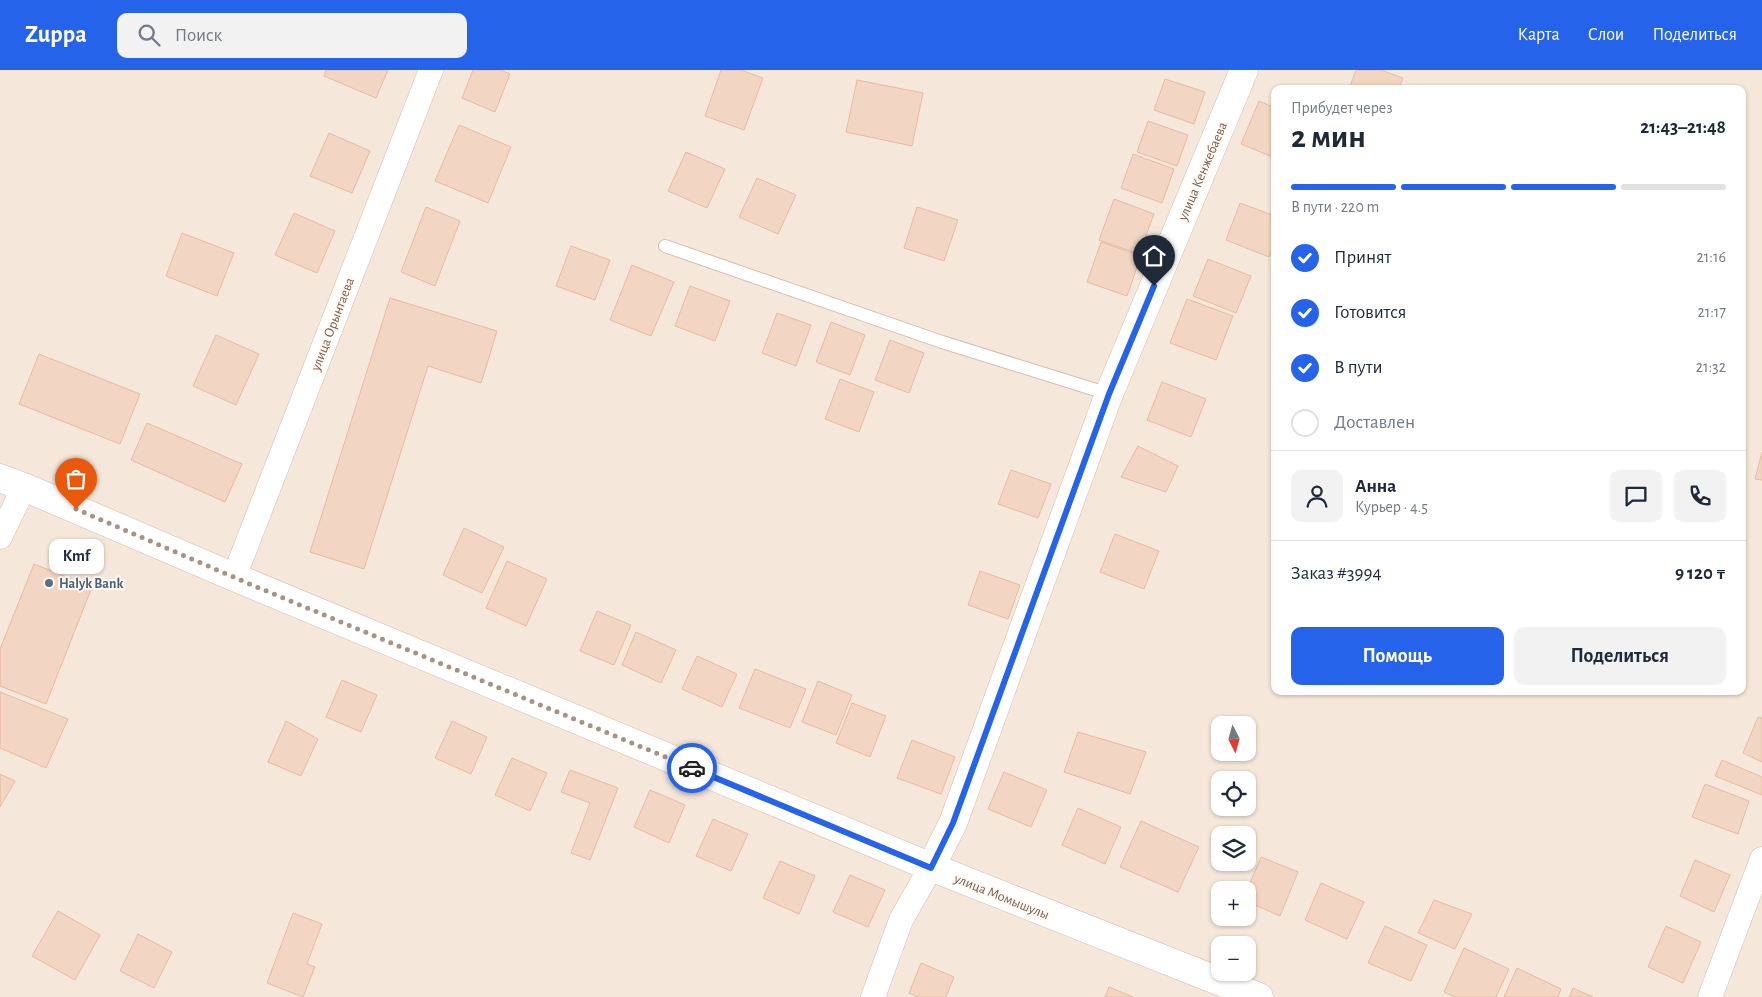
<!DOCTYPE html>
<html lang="ru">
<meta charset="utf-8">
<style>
body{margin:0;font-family:"Alegreya Sans",sans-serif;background:#f2f2f3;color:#1f2937;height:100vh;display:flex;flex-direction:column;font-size:19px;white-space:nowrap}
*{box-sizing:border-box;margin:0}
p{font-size:16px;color:#747a83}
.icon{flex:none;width:28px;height:28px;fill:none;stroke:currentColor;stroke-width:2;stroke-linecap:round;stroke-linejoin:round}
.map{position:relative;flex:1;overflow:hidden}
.panel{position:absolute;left:1271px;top:15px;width:475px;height:610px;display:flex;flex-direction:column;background:#fff;border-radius:10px;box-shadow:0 1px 4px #0004}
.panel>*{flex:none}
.needle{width:32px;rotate:174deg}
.buttons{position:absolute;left:1211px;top:646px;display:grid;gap:10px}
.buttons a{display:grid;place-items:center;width:45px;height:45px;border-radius:10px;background:#fff;box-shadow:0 1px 4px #0004;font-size:25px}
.pin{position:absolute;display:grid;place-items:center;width:42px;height:42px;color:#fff;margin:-51px -21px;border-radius:50% 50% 50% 0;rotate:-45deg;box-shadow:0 0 5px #0007}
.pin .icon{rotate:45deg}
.courier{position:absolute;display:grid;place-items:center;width:50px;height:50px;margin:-25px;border:4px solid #2563eb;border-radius:50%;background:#fff;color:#222;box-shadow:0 1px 6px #0007}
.bubble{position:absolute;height:35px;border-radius:10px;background:#fff;box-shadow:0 1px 4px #0004;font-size:16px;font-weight:700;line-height:35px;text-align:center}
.overview em{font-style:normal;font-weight:700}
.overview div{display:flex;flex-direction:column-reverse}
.overview{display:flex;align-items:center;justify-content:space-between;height:85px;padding:0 20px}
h1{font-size:32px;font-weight:700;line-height:38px}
.bar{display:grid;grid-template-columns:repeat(4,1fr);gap:8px 5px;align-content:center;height:60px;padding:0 20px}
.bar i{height:6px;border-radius:4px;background:#e0e1e3}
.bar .active{background:#2563eb}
.bar p{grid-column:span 4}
.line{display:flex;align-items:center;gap:12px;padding:0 20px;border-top:1px solid #e0e1e3}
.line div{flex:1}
.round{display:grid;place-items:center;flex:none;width:52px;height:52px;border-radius:10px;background:#f2f2f3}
ol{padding:0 20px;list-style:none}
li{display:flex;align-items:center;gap:15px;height:55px}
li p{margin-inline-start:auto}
li .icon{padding:5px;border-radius:50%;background:#2563eb;color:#fff;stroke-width:4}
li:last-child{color:#747a83}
li i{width:28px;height:28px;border:2px solid #e0e1e3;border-radius:50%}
.primary-button{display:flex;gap:10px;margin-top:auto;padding:10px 20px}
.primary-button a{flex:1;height:58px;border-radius:10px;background:#2563eb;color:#fff;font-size:20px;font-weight:700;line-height:58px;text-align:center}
.primary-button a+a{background:#f2f2f3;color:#1f2937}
header{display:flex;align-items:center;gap:30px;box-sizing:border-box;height:70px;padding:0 25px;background:#2563eb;color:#fff}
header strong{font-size:24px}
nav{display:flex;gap:28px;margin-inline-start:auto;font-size:18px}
.search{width:350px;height:45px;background:#f2f2f3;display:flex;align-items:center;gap:12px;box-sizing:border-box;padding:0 18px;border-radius:10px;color:#747a83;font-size:19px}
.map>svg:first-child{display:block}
.residential{fill:#f5e8da;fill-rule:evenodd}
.building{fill:#f3d5c3;stroke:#e6bba3}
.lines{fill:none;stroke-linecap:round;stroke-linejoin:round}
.service-casing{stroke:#d1beb0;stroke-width:14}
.minor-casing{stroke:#d1beb0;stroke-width:25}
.tertiary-casing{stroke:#d1beb0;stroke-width:29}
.service{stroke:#fff;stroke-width:12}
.minor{stroke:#fff;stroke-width:24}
.tertiary{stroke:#fff;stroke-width:28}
.done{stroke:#a89285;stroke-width:5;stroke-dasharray:0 9}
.route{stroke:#2563eb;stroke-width:6}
.service-dot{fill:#5c6f8a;stroke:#fffaf3;stroke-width:2}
.labels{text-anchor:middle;stroke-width:4;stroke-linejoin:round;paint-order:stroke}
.street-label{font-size:14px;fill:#7a5c4d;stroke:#fffaf3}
.service-label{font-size:14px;font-weight:bold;fill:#4e5e75;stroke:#fffaf3;text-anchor:start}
</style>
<header>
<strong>Zuppa</strong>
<div class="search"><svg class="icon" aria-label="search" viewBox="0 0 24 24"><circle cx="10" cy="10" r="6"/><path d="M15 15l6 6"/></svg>Поиск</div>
<nav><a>Карта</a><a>Слои</a><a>Поделиться</a></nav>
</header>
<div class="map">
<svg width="1762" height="927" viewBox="0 0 1762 927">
<rect width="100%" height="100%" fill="#fdf6ec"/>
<path class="residential" d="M 0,0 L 1762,0 L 1762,927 L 0,927 ZM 1275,19 L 1742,19 L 1742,621 L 1275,621 ZM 1220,655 L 1248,655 L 1248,682 L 1220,682 ZM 1220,710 L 1248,710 L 1248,738 L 1220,738 ZM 1220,765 L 1248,765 L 1248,792 L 1220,792 ZM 1220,820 L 1248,820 L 1248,848 L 1220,848 ZM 1220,875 L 1248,875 L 1248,902 L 1220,902 Z"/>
<g class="building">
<polygon points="326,0 388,0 376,28 324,6"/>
<polygon points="473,0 501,0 510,4 495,42 462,28"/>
<polygon points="721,0 741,0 763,8 744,60 705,46"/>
<polygon points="1356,0 1381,0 1403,8 1399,19 1349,19"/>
<polygon points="1165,9 1205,22 1194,54 1154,40"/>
<polygon points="857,10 923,23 912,76 846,62"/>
<polygon points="1259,31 1275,38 1275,88 1241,74"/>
<polygon points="1148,51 1188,65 1177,96 1137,82"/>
<polygon points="459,55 511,77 488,133 435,111"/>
<polygon points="329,63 370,81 352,123 310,106"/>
<polygon points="686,82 725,99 707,138 668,121"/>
<polygon points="1133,84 1174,99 1162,133 1121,118"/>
<polygon points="757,108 796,125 778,164 739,147"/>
<polygon points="1114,129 1154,144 1139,184 1099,170"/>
<polygon points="1240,133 1275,146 1275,172 1269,187 1226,170"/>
<polygon points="426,137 460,151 435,216 401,202"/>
<polygon points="917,137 958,150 944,191 904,178"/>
<polygon points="294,143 335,161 317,203 275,185"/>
<polygon points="182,163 234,183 217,226 166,206"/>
<polygon points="1101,172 1141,186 1127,226 1087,212"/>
<polygon points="571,176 610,190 595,230 556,216"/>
<polygon points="1208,189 1251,206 1236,243 1193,226"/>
<polygon points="632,195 674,212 651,266 610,250"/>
<polygon points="690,216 730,231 715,271 675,256"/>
<polygon points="390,228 497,261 481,313 428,296 364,499 310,482"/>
<polygon points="1187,229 1233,246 1216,290 1170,273"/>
<polygon points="777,243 811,255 796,296 762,283"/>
<polygon points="831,252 865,265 850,305 816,292"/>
<polygon points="216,265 259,284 236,335 193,316"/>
<polygon points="890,270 924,283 909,323 875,310"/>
<polygon points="39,284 140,324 120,374 19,334"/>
<polygon points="840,309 874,322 859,362 825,349"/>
<polygon points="1162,312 1206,329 1191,367 1147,350"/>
<polygon points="147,353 242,394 225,432 131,390"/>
<polygon points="1138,376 1178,396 1166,422 1121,407"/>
<polygon points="1762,382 1762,410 1755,409"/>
<polygon points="1011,400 1051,414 1038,448 998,434"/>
<polygon points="464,458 504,477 482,523 443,505"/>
<polygon points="1115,464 1159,481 1144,519 1100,502"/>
<polygon points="507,491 547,509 526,556 486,538"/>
<polygon points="34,494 92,517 46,634 0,616 0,579"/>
<polygon points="980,501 1020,515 1008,549 968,535"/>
<polygon points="597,541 631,555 614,595 580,581"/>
<polygon points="636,562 676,580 661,613 622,595"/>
<polygon points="697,586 737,604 722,637 682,619"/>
<polygon points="755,599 806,619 790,658 739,638"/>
<polygon points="342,610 377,625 361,662 326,647"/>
<polygon points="818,611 852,625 836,665 802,652"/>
<polygon points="0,622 68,649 46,698 0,678"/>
<polygon points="852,633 886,646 870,687 836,673"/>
<polygon points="1758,647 1762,648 1762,692 1743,683"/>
<polygon points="286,651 318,669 301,706 268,692"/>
<polygon points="452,651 487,667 471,704 435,688"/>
<polygon points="1078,662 1146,682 1130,724 1064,702"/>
<polygon points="912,670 955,687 941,724 897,708"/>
<polygon points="512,688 547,703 530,741 495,725"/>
<polygon points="1722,690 1762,707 1762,725 1715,706"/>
<polygon points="570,700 618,718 590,790 571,783 590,733 561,722"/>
<polygon points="1004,702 1047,720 1031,757 988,739"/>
<polygon points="0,704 15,711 0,737"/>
<polygon points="1705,714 1749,731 1738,764 1692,747"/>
<polygon points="650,720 685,735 669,773 634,757"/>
<polygon points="1078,738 1121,757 1105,794 1062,775"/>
<polygon points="713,749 748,764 731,801 696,786"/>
<polygon points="1141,751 1199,777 1178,822 1120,797"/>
<polygon points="1261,787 1298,802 1280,846 1248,832 1247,820"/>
<polygon points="1695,790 1730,805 1714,842 1680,826"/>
<polygon points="780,791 815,806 799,844 763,828"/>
<polygon points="850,805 885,820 868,857 833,842"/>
<polygon points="1321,813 1364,832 1347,869 1305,850"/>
<polygon points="1434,830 1472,844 1455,879 1418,863"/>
<polygon points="58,841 100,865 75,910 32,886"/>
<polygon points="293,843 322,854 307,894 315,897 303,927 267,913"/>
<polygon points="1385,856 1427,875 1411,911 1368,893"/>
<polygon points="1666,856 1701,872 1683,913 1648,897"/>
<polygon points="138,864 172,882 154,918 120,901"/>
<polygon points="1464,878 1509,899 1496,927 1455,927 1444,922"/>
<polygon points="921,893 954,907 946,927 918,927 909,923"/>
<polygon points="1517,898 1561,919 1558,927 1504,927"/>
<polygon points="1109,917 1133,927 1105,927"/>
<polygon points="1573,918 1593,927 1569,927"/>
</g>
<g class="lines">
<g class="service-casing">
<polyline id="service" points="665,176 942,272 1109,324"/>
</g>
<g class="minor-casing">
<g id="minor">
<polyline points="0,467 24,417"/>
<polyline points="234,507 431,0"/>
<polyline points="873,927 901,850 931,797"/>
<polyline points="1710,927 1762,789"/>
</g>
</g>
<g class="tertiary-casing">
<g id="tertiary">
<polyline points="0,408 24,417 234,507 931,797 1259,927"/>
<polyline points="931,797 953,753 1109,324 1244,0"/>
</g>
</g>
<use href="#service" class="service"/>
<use href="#minor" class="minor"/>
<use href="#tertiary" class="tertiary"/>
</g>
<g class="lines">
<polyline class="done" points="76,439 252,515 692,698"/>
<polyline class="route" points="692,698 931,798 953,753 1109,324 1154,216"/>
</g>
<circle class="service-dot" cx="49" cy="513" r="5"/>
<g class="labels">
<g class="street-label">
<text transform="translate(1202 101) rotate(-67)" y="5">улица Кенжебаева</text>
<text transform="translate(332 254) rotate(-69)" y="5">улица Орынтаева</text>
<text transform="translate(1002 826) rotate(22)" y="5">улица Момышулы</text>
</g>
<g class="service-label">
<text x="59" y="518">Halyk Bank</text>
</g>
</g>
</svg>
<div class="buttons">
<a><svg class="needle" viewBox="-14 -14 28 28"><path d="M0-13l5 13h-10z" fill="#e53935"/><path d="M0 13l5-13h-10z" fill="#747a83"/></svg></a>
<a><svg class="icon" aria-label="locate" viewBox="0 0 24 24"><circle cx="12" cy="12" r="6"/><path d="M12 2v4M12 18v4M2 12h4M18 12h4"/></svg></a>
<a><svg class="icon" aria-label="layers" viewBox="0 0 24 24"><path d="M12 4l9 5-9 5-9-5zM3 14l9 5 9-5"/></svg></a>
<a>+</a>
<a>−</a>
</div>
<div class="pin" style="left:76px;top:439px;background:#ea580c"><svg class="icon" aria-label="bag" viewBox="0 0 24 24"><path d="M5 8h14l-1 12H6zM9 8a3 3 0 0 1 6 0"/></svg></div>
<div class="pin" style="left:1154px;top:216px;background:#1f2937"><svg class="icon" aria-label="home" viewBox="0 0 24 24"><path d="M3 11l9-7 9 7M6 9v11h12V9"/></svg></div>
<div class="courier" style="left:692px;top:698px"><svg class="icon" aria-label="car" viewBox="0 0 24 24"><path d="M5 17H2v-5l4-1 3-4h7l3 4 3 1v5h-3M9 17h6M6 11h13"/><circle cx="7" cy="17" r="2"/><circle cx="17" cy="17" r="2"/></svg></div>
<div class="bubble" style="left:49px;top:469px;width:55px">Kmf</div>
<section class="panel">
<div class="overview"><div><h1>2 мин</h1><p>Прибудет через</p></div><em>21:43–21:48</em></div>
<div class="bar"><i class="active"></i><i class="active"></i><i class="active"></i><i></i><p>В пути · 220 m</p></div>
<ol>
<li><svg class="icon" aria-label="check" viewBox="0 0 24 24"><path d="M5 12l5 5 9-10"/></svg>Принят<p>21:16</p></li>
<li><svg class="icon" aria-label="check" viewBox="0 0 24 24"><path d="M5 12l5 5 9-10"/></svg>Готовится<p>21:17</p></li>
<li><svg class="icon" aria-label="check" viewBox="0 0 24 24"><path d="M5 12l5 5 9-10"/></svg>В пути<p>21:32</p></li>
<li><i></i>Доставлен</li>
</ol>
<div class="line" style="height:90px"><a class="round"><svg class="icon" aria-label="person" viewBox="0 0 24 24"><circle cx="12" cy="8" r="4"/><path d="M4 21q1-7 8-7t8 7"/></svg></a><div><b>Анна</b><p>Курьер · 4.5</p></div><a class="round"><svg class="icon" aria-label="chat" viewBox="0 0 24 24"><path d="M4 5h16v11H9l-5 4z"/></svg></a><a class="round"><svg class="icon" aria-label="phone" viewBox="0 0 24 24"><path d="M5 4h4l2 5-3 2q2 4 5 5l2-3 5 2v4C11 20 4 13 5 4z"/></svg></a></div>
<div class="line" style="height:65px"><div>Заказ #3994</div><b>9 120 ₸</b></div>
<div class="primary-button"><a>Помощь</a><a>Поделиться</a></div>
</section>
</div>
